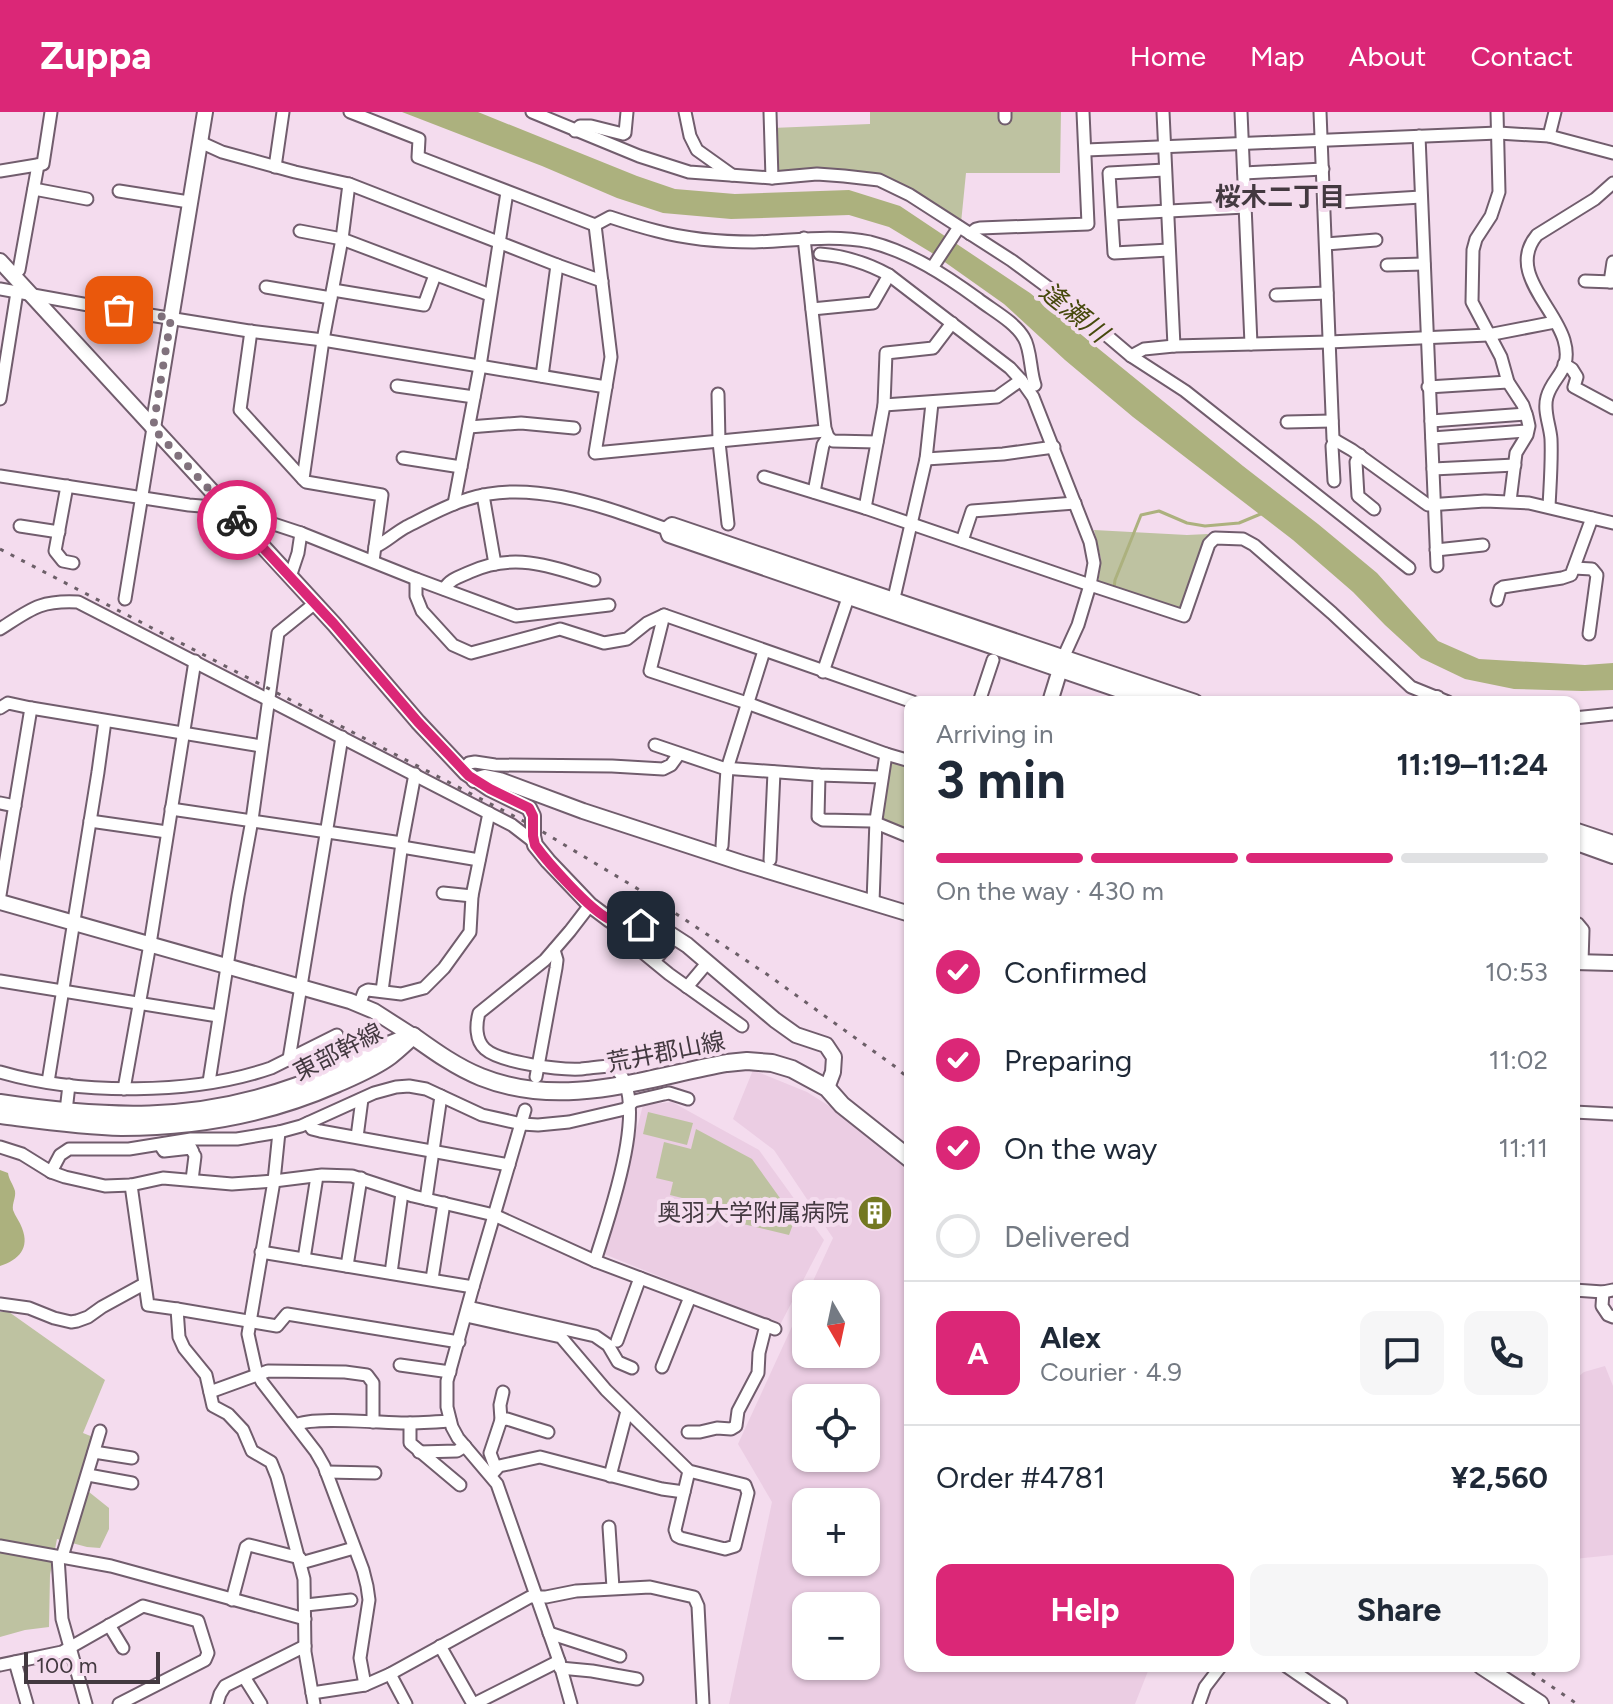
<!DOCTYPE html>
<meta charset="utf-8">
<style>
body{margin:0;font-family:Figtree,"Noto Sans JP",sans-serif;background:#f6f6f7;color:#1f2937;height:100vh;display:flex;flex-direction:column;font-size:30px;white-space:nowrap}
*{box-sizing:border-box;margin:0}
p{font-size:26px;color:#747a83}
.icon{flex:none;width:44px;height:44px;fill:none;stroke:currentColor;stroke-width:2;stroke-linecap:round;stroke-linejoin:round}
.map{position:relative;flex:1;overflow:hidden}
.sheet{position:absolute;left:904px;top:584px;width:676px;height:976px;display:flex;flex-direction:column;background:#fff;border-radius:16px;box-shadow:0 2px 6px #0004}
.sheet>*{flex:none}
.needle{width:52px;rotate:171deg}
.tools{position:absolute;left:792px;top:1168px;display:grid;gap:16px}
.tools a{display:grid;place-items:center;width:88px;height:88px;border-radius:16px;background:#fff;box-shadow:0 2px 6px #0004;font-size:40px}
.scale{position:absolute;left:24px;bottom:20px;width:136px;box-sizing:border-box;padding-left:8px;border:4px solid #433940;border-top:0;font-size:22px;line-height:28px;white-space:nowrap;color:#433940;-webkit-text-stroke:6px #f4dcee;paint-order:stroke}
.pin{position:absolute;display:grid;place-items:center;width:68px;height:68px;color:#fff;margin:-34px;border-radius:16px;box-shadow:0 4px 12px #0006}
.courier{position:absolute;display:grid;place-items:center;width:80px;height:80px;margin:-40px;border:6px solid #db2777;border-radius:50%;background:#fff;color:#222;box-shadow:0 2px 10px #0007}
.overview em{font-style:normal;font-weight:700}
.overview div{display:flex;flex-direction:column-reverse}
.overview{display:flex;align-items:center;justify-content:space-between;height:136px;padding:0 32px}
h1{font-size:52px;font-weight:700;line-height:60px}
.bar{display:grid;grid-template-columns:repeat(4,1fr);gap:12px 8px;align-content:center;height:96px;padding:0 32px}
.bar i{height:10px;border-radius:6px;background:#e0e1e3}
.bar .active{background:#db2777}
.bar p{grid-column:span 4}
.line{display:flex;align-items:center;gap:20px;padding:0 32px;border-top:2px solid #e0e1e3}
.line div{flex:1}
.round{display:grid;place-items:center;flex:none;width:84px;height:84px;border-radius:16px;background:#f6f6f7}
ol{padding:0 32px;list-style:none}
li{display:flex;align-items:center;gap:24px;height:88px}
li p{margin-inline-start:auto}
li .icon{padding:8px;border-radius:50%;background:#db2777;color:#fff;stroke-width:4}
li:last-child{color:#747a83}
li i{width:44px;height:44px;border:4px solid #e0e1e3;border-radius:50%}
.action{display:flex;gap:16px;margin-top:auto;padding:16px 32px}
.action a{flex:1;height:92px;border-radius:16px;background:#db2777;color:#fff;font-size:32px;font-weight:700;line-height:92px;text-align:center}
.action a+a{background:#f6f6f7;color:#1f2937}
header{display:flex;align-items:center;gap:48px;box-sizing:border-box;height:112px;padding:0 40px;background:#db2777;color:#fff}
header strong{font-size:38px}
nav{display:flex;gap:44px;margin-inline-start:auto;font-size:28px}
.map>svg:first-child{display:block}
.built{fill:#ebcde3;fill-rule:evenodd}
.green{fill:#bec2a1}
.water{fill:#acb17e}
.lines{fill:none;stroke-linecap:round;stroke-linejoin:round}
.stream{stroke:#acb17e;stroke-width:3}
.minor-casing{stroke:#715d6d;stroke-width:15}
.tertiary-casing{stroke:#715d6d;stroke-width:18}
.secondary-casing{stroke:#715d6d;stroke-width:20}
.minor{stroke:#fff;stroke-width:11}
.tertiary{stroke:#fff;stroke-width:14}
.secondary{stroke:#fff;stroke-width:16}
.rail{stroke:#6c5f68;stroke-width:3;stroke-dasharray:4 8;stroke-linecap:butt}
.done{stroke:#81727d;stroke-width:8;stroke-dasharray:0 14.4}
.route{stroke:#db2777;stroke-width:10}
.labels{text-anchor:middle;stroke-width:8;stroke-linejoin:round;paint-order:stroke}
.street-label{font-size:24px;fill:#433940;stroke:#f4dcee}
.poi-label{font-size:24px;fill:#433940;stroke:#f4dcee;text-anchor:end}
.neighbourhood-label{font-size:26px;font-weight:bold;fill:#433940;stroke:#f4dcee}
.water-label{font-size:26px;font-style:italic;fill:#46490c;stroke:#f4dcee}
</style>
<header>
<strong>Zuppa</strong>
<nav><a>Home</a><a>Map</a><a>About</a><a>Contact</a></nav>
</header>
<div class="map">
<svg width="1613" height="1592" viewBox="0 0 1613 1592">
<rect width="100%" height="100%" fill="#f4dcee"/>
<g class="built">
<path d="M 753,958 L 807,980 L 856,1011 L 910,1060 L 910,1554 L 1150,1554 L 1135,1592 L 729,1592 L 772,1390 L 738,1332 L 806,1184 L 806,1242 L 866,1242 L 866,1182 L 807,1182 L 833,1126 L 774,1038 L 733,1007 ZM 806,1286 L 866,1286 L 866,1346 L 806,1346 ZM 806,1390 L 866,1390 L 866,1450 L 806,1450 ZM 806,1494 L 866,1494 L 866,1554 L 806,1554 Z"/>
<polygon points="672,990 759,1038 824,1128 780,1213 604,1142 643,993"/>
<polygon points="1605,1254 1613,1274 1613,1443 1574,1447 1574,1266 1578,1265 1584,1260"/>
</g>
<g class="green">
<polygon points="870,0 1061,0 1060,61 966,61 961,111 875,64 829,57 774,61 772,16 870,12"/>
<polygon points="1094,418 1187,423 1208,422 1182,500 1098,473 1101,447"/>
<polygon points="892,646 910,652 910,720 883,709 881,705 889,649"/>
<polygon points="648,1000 693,1011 687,1033 643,1022"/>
<polygon points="696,1017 752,1047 795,1107 789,1123 693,1100 694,1089 670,1083 673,1070 656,1066 664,1030 691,1037"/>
<polygon points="0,1200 9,1200 105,1268 83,1321 98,1327 89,1380 109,1396 109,1417 100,1436 87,1435 57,1427 50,1463 49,1515 25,1518 0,1525"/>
</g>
<g class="water">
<polygon points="402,0 478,0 637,64 675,77 735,82 849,78 900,94 1030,181 1243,354 1318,412 1377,461 1438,529 1479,547 1585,553 1613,551 1613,578 1582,579 1514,577 1465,567 1421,546 1385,513 1353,480 1293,428 1133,305 1065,248 1004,192 932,141 889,115 849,103 731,107 663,101 617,86 542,54"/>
<path d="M 0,1058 L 8,1061 C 9,1068 13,1072 15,1079 C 16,1086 12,1091 13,1098 C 15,1104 20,1110 22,1116 C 30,1136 19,1148 0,1154 Z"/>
</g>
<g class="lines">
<polyline class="stream" points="1114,476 1115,468 1141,403 1159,399 1187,411 1205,414 1239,411 1263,401"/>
<g class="minor-casing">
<g id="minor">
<path d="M 350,0 L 419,27 L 418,45 L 595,113 L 610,105 C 625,110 641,115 657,119 C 687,127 723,130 754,130 C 791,129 833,122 870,130 C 910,140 945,163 978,187 C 992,198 1015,210 1024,226 C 1031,237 1030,259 1035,273"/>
<polyline points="532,0 639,44 689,60 772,66 817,62 844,64 879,68 910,83 1011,148 1065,188 1131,244 1185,279 1409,456"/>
<polyline points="685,0 690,24 697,38 732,63"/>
<polyline points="770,0 772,66"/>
<polyline points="1005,0 1005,6"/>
<polyline points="1163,0 1174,234"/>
<polyline points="1241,0 1251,232"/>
<polyline points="1320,0 1333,327 1352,338 1428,393 1485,389 1529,391 1613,411"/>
<polyline points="1497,0 1499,80 1491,104 1476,127 1473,138 1472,190 1501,245 1508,270 1523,293 1527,305 1529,314 1527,323 1516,341 1510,389"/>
<polyline points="575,19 580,14 591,14 623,22 625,21 627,0"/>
<polyline points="1419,24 1437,454"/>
<polyline points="1549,24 1555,0"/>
<polyline points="200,30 222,40 295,60 349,72 557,153 542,264"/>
<polyline points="1086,38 1498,21 1549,24 1613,41"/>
<polyline points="275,55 283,0"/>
<polyline points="1165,58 1109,61 1114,141 1169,138"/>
<polyline points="0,59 43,52 51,0"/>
<polyline points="1244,61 1323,57"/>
<polyline points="349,72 342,127 323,228 303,367 306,370 382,383 373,449"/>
<polyline points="34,77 87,87"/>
<polyline points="119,79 189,90"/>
<polyline points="1324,91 1421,85"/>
<polyline points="1112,102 1245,95"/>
<polyline points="595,113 611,245 595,341 825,319"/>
<polyline points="300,119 342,127 490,183"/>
<polyline points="970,122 976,117 980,116 1088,112 1083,0"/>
<polyline points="804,126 825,316 828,325 823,333 814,380"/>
<polyline points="1326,132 1376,128"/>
<polyline points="557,153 602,169"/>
<polyline points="1387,153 1424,152"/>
<polyline points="932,156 959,115"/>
<polyline points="13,163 19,158 38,53"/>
<polyline points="1585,169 1613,170"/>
<polyline points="1610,170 1613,150"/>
<polyline points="266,175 331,186"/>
<polyline points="0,177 94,194 249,219 323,228 606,275"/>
<polyline points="333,178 424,193 435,163"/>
<polyline points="1276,183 1327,181"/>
<polyline points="812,197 873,191 889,163"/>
<polyline points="251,219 240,298 303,367"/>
<polyline points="1131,244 1144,237 1174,234 1329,230 1488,223 1555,210"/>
<polyline points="1564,252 1572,257 1577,265 1574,275 1613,296"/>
<polyline points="397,274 474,285"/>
<polyline points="1428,275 1508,270"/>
<polyline points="718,282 719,330 728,412"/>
<polyline points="0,287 17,180"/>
<polyline points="884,293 997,285 1021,268"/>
<polyline points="1431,309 1526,302"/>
<polyline points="1287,310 1332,309"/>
<polyline points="469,315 521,311 574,316"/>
<polyline points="828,325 833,329 877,330"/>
<polyline points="1432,326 1527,319"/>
<polyline points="1360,343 1356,350 1358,384 1374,397"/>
<polyline points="403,346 461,355"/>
<polyline points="926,347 1003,342 1054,335"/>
<polyline points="1433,357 1515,353"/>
<polyline points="0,364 189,393 225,396 301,421 416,467 516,504 609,493"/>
<path d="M 764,365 L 865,396 L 1090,473 L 1094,451 L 1090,430 L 1033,285 L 1021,268 L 1010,256 L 889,163 C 867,151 846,144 820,142"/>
<polyline points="1334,369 1332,334 1335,328"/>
<polyline points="67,374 55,439 63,449 73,451"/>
<polyline points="483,383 495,452"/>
<polyline points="454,392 480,254 507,80"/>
<path d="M 1549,395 C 1550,373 1552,350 1551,327 C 1550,313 1543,299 1547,285 C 1553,263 1573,259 1564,228 C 1554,194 1507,159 1537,123 L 1595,87 L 1613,71"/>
<polyline points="865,396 884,293 886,241 933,236 952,211"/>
<polyline points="20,414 59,420"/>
<polyline points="962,429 972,399 1075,391"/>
<path d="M 375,435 C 386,430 395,421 406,415 C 426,405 447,393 468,387 C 532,366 607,396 667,417"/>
<polyline points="1436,438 1483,433"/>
<polyline points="1574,456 1592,457 1597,463 1589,522"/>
<polyline points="290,465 298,441 301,421"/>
<polyline points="416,467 416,484 422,499 453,533 471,541 560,517 604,531 627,527 647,511 664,503 913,590"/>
<path d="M 444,477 C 450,467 459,465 470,460 C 514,440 551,454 594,468"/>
<polyline points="894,486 926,347 932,291"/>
<polyline points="125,487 153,316"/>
<polyline points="1497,488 1500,477 1503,475 1562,466 1571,463 1592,406"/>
<polyline points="664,503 650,559 747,591 886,642 876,708 873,790"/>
<path d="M 0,517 C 31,497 40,488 78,490 L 512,713 L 534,730"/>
<polyline points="1063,546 1078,513 1090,473 1184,504 1209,432 1215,426 1243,427 1254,433 1332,501 1411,575 1448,590"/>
<polyline points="823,560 851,477"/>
<polyline points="979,590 993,548"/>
<polyline points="0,596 8,591 31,596 261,634"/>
<polyline points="1574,606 1613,602"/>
<polyline points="655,633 723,656 819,663 882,665"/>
<polyline points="886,642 910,649"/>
<polyline points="463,658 469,651 475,650 495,653 612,654 663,657 671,653 679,642"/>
<polyline points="819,663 818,705 823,708 871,709 910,725"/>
<polyline points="0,691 15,694"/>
<polyline points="171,697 402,731"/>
<polyline points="90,709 167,720"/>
<polyline points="722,734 727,657 764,539"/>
<polyline points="402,735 479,748"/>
<polyline points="770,748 774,660"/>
<polyline points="443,781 472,784"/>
<polyline points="0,783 31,596"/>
<path d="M 590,793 L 570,819 L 545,848 L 479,901 C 476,912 475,928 485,937 C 501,951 560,958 581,957 C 592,956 602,954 612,954 C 655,981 607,1109 595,1149"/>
<polyline points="610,808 619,821 669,862 742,914"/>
<polyline points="1574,810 1578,812 1583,818 1582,850"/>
<polyline points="654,849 675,825"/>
<polyline points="0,869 218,904"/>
<polyline points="687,875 708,850"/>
<polyline points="382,879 402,731 415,662"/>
<polyline points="359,893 364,880 368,878 401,882 424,876 444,856 470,820 472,784 489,701"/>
<polyline points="289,947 342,625"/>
<path d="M 0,960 C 79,983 193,983 271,956 L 337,923"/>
<polyline points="536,965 556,856 557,848 554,838"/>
<polyline points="48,970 98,660 105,609"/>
<polyline points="209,970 238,784 252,708 278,521 314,492"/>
<polyline points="124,977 150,832 195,549"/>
<polyline points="525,998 473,1175 447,1269 447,1295 452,1315 458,1326 497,1372 559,1549 571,1592"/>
<polyline points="66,999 69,973"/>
<polyline points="1574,1000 1613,1002"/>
<polyline points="308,1011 312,1017 320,1019 509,1053"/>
<polyline points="279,1020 274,1069 248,1222 256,1258 262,1270 316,1340 324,1354 363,1458 367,1474 369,1488 360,1546 365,1573"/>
<polyline points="357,1025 362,987"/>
<polyline points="160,1033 164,1039 191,1036 193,1040"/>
<polyline points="0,1035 22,1042 51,1060 65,1065 105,1074 131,1073 163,1066 232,1072 274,1069 322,1063 352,1064 413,1084 494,1103 595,1149 775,1217"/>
<polyline points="51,1060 60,1043 69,1037 129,1037 191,1027 237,1027 279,1020 301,1014 374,981 396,975 409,974 426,977 482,1003 522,1012 538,1013 569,1010 625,997 634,989 664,982 669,981 688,987"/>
<polyline points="192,1068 195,1044"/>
<polyline points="131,1073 148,1193 177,1197 179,1225 184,1236 206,1263 213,1294 228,1302 243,1318 252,1339 271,1350 277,1365 304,1467 305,1540 314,1592"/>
<polyline points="426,1087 441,984"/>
<polyline points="261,1140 473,1175"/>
<polyline points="304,1147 317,1064"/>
<polyline points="347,1154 361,1066"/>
<polyline points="391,1161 402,1081"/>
<polyline points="432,1167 444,1091"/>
<polyline points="1574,1178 1603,1180 1613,1178"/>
<polyline points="1603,1180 1602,1194 1608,1203 1613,1205"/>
<polyline points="0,1192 29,1196 54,1206 71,1210 77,1209 88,1205 102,1195 144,1172"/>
<polyline points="468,1195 595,1224 608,1233 618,1250 632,1256"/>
<polyline points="177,1197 277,1214 287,1202 459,1230"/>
<polyline points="466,1204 561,1225 606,1278 689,1359 745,1373 748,1381 735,1434 725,1437 681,1426 677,1424 675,1418 689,1359"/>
<polyline points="617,1229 640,1166"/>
<polyline points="400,1253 450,1260"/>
<polyline points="662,1255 690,1185"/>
<polyline points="210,1280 268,1259 345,1260 367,1263 373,1271 373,1310"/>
<polyline points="501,1308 500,1293 503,1280"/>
<polyline points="410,1311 410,1331 460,1373"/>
<path d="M 296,1313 C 312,1304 382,1311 405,1311 C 420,1311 435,1310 450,1309"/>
<polyline points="688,1320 700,1320 717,1316 731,1317 736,1314 738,1299 758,1261 759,1241 766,1213"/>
<polyline points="94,1340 132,1346"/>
<polyline points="419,1340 457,1339 465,1334"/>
<polyline points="496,1357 490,1341 501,1308 507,1307 548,1320"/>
<polyline points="326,1360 375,1361"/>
<polyline points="88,1363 132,1371"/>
<polyline points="491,1363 499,1354 540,1345 662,1377 684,1380"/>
<polyline points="610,1364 627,1299"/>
<polyline points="609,1415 613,1476"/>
<polyline points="0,1434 111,1454 305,1507"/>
<polyline points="58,1445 62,1507 86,1592"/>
<polyline points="62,1445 100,1319"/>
<polyline points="301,1451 354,1436"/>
<polyline points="232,1488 246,1435 249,1433 300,1446"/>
<polyline points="306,1493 351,1488"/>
<polyline points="109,1513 123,1536"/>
<polyline points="549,1521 620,1544"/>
<polyline points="440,1534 473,1592"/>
<polyline points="15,1550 27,1592"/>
<polyline points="0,1553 62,1540 143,1494 198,1509 208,1541 205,1548 119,1592"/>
<polyline points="1286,1554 1341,1592"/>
<polyline points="560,1556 592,1559 637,1567"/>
<polyline points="390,1562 406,1592"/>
<polyline points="244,1565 261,1592"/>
<polyline points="312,1581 365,1573 390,1562 530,1485 546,1485 576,1479 650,1475 694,1485 698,1494 703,1592"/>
<polyline points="217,1592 220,1582 225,1574 305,1534"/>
<polyline points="474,1592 559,1549"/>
<polyline points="1199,1592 1205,1575 1221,1554"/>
</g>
</g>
<g class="tertiary-casing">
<g id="tertiary">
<polyline points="0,149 334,512 418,610 466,661 490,677 529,696 533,704 533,724 535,733 548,749 590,793 610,808 653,816 670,822 687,833 775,908 796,923 826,933 834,945 833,960 827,976"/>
<polyline points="153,316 205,0"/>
<polyline points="1050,590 1062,551"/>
<path d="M 1154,590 L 669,423 L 667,417 L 672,413 C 847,471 1021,531 1195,590"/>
<polyline points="1436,590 1437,586"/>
<polyline points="474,668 485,665 500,668 583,699 742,751 910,802"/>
<polyline points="1574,718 1613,731"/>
<polyline points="1574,730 1613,744"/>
<polyline points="0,790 350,889 374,899 413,924"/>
<polyline points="1574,850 1613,851"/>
</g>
</g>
<g class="secondary-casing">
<g id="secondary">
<path d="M 413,924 C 434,939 456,955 481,965 C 563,998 644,966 727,951 L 747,949 L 772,951 L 792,957 L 827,976 L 842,993 L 910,1047"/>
<path d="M 0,991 C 106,1007 194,1011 297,974 C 334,961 367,940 404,927"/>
<path d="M 0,1003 C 40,1008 81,1014 122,1015 C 196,1015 268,1002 336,972 C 354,964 374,956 390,944 C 398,938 406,930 413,924"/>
<polyline points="1482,1554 1540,1592"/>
</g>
</g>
<use href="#minor" class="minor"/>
<use href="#tertiary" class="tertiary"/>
<use href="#secondary" class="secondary"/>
<g class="rail">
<polyline points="0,437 533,714 648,783 768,863 897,956 910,968"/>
<polyline points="1522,1554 1577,1592"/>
</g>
</g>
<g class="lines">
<polyline class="done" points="119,198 171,206 153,316 237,408"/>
<path class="route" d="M 237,408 L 334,512 L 418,610 L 469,664 L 490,677 L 529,696 L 533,704 L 533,724 L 535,733 C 548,751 590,798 609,807 C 619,811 630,812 641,813"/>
</g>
<defs>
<g id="building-disc" transform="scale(1.8)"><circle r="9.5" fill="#737821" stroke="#f4dcee"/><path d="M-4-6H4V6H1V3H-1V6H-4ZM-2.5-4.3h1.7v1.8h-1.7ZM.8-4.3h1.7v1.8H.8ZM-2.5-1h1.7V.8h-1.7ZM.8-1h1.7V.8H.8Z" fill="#fff"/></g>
</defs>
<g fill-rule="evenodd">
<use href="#building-disc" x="875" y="1101"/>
</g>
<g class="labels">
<g class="street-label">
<text transform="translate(338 940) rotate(-27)" y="8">東部幹線</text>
<text transform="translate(666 940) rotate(-11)" y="8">荒井郡山線</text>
</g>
<g class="poi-label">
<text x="849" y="1109">奥羽大学附属病院</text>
</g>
<g class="neighbourhood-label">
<text x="1280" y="94">桜木二丁目</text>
</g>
<g class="water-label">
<text transform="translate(1074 200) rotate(39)" y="9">逢瀬川</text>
</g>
</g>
</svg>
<div class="tools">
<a><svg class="needle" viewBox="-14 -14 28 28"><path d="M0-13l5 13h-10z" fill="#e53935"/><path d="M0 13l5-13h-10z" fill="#747a83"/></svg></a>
<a><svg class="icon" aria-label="locate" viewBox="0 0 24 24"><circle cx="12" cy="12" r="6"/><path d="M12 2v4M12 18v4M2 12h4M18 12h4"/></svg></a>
<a>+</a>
<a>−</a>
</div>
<div class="scale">100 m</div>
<div class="pin" style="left:119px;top:198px;background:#ea580c"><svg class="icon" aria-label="bag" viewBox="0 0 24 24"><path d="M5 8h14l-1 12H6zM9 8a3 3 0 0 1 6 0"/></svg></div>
<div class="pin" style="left:641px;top:813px;background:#1f2937"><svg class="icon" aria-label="home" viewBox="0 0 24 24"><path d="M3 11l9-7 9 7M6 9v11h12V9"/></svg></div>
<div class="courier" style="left:237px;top:408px"><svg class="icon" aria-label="bike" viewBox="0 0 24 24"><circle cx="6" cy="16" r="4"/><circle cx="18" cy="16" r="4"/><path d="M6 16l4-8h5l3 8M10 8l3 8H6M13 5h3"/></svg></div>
<section class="sheet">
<div class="overview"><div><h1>3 min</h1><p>Arriving in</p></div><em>11:19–11:24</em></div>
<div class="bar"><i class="active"></i><i class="active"></i><i class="active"></i><i></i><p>On the way · 430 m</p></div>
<ol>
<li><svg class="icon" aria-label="check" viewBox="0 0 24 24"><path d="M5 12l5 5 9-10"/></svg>Confirmed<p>10:53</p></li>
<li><svg class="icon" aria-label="check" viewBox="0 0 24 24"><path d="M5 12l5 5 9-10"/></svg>Preparing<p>11:02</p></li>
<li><svg class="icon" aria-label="check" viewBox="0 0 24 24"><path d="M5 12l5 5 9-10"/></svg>On the way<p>11:11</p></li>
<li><i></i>Delivered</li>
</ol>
<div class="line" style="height:144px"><b class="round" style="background:#db2777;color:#fff">A</b><div><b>Alex</b><p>Courier · 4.9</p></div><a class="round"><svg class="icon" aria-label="chat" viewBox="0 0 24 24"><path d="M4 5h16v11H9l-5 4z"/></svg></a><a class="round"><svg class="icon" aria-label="phone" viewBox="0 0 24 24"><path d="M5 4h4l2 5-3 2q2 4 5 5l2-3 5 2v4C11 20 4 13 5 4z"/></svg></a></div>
<div class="line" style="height:104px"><div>Order #4781</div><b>¥2,560</b></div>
<div class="action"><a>Help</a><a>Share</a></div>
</section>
</div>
